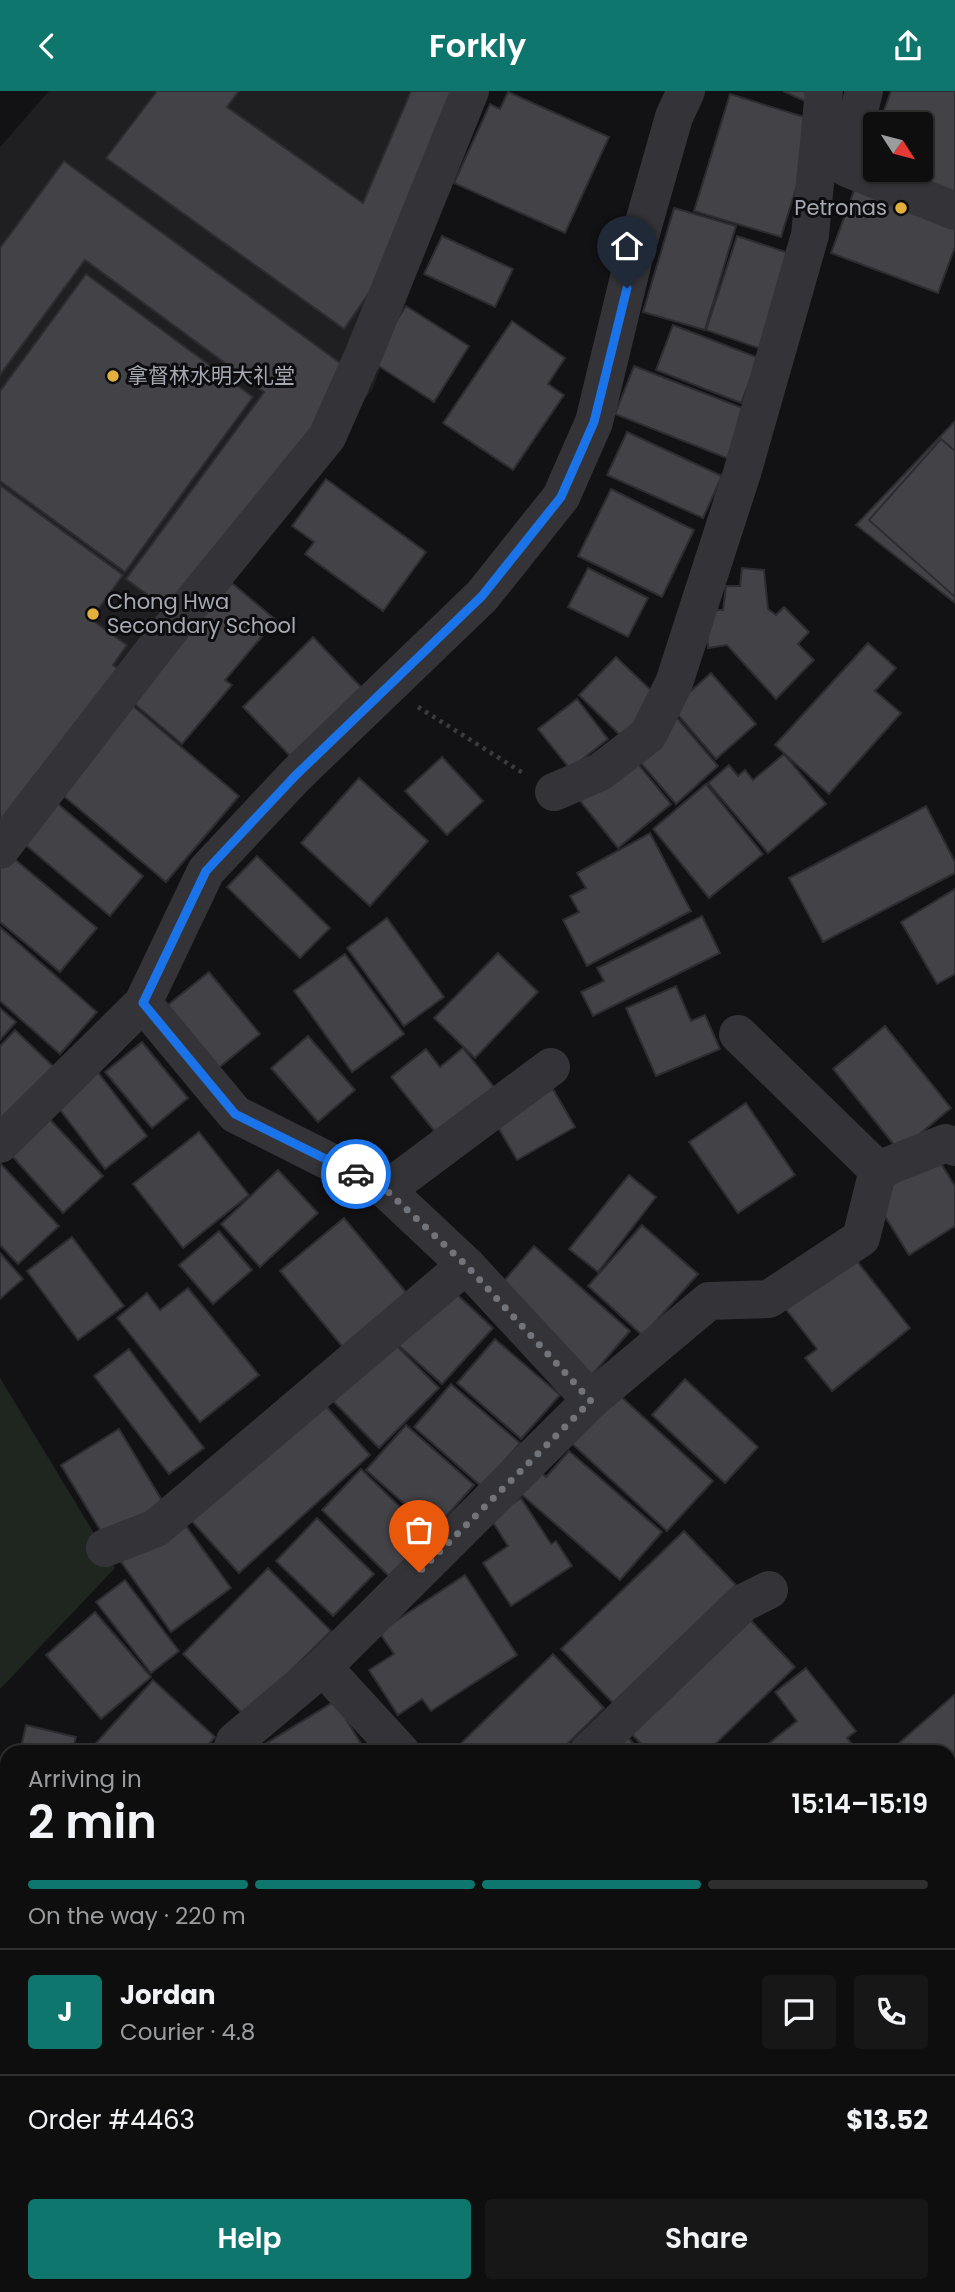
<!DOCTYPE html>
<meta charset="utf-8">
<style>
body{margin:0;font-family:Poppins,"Noto Sans SC",sans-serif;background:#171718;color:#f1f3f6;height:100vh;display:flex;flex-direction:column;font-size:26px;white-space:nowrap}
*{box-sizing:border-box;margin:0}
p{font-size:23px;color:#9b9c9e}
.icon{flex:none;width:38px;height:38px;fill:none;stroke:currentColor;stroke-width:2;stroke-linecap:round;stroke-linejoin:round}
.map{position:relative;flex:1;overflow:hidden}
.panel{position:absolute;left:0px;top:1654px;width:956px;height:548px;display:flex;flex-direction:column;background:#0e0e0f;border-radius:21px 21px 0 0;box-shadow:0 2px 5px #0004,0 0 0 2px #2e2e2f}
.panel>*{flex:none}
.needle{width:46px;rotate:126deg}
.controls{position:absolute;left:863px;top:21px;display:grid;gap:14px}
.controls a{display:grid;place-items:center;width:70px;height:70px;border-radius:7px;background:#0e0e0f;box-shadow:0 2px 5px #0004,0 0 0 2px #2e2e2f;font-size:35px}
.pin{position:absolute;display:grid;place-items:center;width:60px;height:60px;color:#fff;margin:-72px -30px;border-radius:50% 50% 50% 0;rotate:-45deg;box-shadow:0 0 7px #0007}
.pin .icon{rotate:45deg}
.courier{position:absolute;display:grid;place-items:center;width:70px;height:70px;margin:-35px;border:5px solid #1a73e8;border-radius:50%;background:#fff;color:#222;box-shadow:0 2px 9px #0007}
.summary em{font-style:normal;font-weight:600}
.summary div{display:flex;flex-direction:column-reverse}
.summary{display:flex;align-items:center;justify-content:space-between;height:119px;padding:0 28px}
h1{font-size:46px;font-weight:600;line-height:52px}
.bar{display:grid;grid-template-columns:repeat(4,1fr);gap:10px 7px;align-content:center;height:84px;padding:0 28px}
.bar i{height:9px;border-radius:5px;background:#2e2e2f}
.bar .current{background:#0f766e}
.bar p{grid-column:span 4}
.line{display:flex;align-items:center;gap:18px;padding:0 28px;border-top:2px solid #2e2e2f}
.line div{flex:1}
.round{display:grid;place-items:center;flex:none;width:74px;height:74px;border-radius:7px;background:#171718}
.primary-button{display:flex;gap:14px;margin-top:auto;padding:14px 28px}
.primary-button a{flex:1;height:80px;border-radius:7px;background:#0f766e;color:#fff;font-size:28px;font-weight:600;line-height:80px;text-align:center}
.primary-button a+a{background:#171718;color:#f1f3f6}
header{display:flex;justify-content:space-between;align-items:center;height:91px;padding:0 28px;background:#0f766e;color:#fff;font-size:32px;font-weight:600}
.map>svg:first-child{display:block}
.built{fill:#1f1e21}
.green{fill:#1f2620}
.building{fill:#424247;stroke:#2d2c30;stroke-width:2}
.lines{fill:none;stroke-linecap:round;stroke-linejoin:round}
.path{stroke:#3a3b3f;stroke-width:4.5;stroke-dasharray:3.5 5;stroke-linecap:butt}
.minor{stroke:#343438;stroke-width:38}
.done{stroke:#72747b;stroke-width:7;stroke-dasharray:0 12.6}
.route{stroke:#1a73e8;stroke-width:9}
.poi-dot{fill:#e2b03c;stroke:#0d0d0f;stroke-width:2.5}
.labels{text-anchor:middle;stroke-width:6;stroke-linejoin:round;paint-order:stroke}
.poi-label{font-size:21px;fill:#a5a9b3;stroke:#0d0d0f;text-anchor:start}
</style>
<header><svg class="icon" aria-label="back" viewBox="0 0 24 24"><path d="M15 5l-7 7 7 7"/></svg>Forkly<svg class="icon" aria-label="share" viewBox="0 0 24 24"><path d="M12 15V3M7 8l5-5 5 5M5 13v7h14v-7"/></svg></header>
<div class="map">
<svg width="955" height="2201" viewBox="0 0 955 2201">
<rect width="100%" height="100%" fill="#121214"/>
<polygon class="built" points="49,0 487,0 372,299 0,747 0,56"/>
<polygon class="green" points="0,1287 115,1477 0,1598"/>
<g class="building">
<polygon points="157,0 239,0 227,16 363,112 411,0 470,0 401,156 344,238 106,67"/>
<polygon points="783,0 805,0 807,11"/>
<polygon points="891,0 955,0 955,156 938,202 831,162 875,43 875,79 920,79 920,33 879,33"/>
<polygon points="508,1 609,46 565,142 454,92 490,13 500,18"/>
<polygon points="730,3 817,30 781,146 694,120"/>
<polygon points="64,70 354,282 176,525 126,488 264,301 85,169 0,284 0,157"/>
<polygon points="674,117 736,135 705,239 643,221"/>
<polygon points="442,145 513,178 495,216 424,183"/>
<polygon points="737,145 795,164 764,259 706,239"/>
<polygon points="86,183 253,306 125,481 0,390 0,300"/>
<polygon points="406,215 469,255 434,311 371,270"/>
<polygon points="512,230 565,267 548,293 564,304 513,379 443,332"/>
<polygon points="673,234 759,267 741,312 656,279"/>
<polygon points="634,275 753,321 734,370 615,323"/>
<polygon points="955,330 955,512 856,434"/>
<polygon points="627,341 722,385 703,427 607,384"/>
<polygon points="941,348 955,360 955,506 869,429"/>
<polygon points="326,388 426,461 383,520 305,463 314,451 292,435"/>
<polygon points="0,394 123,484 91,528 127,554 113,574 128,585 0,759"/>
<polygon points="611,398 694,439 662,506 578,465"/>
<polygon points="588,477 648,507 628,546 568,516"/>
<polygon points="742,477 764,479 768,518 776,524 784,516 809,541 798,553 814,569 776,608 727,554 708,557 706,531 716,519 723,519 726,495 740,495"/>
<polygon points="232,492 276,529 225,589 232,594 182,653 131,610"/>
<polygon points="313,546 362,597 292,667 243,616"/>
<polygon points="868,552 896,577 875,600 901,622 829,703 775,654"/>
<polygon points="616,566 659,607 622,646 579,604"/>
<polygon points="711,582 756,633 716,668 672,617"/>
<polygon points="577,608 608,648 570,678 538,638"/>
<polygon points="133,615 239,705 166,791 60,702"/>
<polygon points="671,620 718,675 676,713 628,657"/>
<polygon points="629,662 671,713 618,757 576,705"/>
<polygon points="784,663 826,713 768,762 708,692 729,674 738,685 745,679 753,689"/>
<polygon points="442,666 483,710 447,744 405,700"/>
<polygon points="359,687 428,750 370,815 301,752"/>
<polygon points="706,693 763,763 709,807 653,738"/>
<polygon points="51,707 143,785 110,825 17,747"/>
<polygon points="926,715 955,771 955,782 823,851 789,787"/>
<polygon points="650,742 691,820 587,875 563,829 579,821 570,805 586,797 577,782"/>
<polygon points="5,760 97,837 60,881 0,831 0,766"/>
<polygon points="257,765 330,837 300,867 227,796"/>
<polygon points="955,798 955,883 937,893 901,831"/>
<polygon points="702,825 720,862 593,925 581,901 604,890 597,877"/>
<polygon points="387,827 444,906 404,935 347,857"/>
<polygon points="0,836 97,921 60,963 0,910"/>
<polygon points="498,862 538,901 475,967 434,927"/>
<polygon points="345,863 404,943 352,981 294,900"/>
<polygon points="209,881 260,943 211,983 159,921"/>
<polygon points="676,895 691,930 705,924 720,958 656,985 626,917"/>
<polygon points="0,917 16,931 0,949"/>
<polygon points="885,935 951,1017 899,1060 833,978"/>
<polygon points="15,939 55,977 0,1036 0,955"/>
<polygon points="308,945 355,999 318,1031 271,977"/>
<polygon points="142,951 188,1007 152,1037 105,981"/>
<polygon points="463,957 498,1001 440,1047 391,986 426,958 440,976"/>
<polygon points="97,980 147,1045 105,1078 55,1012"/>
<polygon points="553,998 575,1036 517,1069 495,1031"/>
<polygon points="746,1012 795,1084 738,1122 689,1051"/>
<polygon points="44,1022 103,1085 63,1122 5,1057"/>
<polygon points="199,1041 249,1104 183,1157 133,1093"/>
<polygon points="937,1066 955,1095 955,1135 909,1164 873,1106"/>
<polygon points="0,1072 59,1135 18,1173 0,1154"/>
<polygon points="278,1079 318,1122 260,1176 221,1133"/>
<polygon points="629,1084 656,1106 598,1181 569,1158"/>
<polygon points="344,1127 410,1206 346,1260 280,1180"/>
<polygon points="642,1134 698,1183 643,1245 588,1195"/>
<polygon points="219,1140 252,1179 213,1213 179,1174"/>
<polygon points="72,1146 124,1215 78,1249 27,1180"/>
<polygon points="534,1155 630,1240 592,1284 495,1200"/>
<polygon points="0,1162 23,1188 0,1208"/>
<polygon points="852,1164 910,1237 832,1300 805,1267 817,1258 785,1217"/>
<polygon points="449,1196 493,1237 442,1293 397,1253"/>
<polygon points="188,1197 259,1284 200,1331 117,1227 147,1202 160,1219"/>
<polygon points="386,1244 439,1297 379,1357 327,1304"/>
<polygon points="495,1248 560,1304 521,1348 457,1292"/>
<polygon points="129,1258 204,1357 169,1383 94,1285"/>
<polygon points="685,1288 758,1356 725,1392 652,1324"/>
<polygon points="451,1293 520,1352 482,1396 414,1336"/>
<polygon points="614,1299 713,1390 667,1440 568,1349"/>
<polygon points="318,1306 370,1364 239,1482 187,1425"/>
<polygon points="406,1334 474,1394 434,1439 366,1379"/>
<polygon points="119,1338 163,1411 105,1447 61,1374"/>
<polygon points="569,1360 662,1441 620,1489 514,1397 534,1374 546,1386"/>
<polygon points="361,1378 429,1444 389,1485 322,1419"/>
<polygon points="521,1407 551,1453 556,1450 572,1475 511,1515 483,1472 508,1455 490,1427"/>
<polygon points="317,1427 374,1483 333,1525 276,1470"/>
<polygon points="181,1428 231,1497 171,1541 121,1471"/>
<polygon points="684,1440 736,1494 613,1612 561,1558"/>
<polygon points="268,1477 331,1540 245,1625 183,1563"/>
<polygon points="465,1484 517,1564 431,1620 422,1608 398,1624 369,1579 394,1563 379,1541"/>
<polygon points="125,1489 179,1560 151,1582 96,1511"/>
<polygon points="740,1518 795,1576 707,1661 649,1661 621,1632"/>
<polygon points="95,1521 151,1586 101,1628 46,1564"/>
<polygon points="553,1563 604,1617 559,1661 452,1661"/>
<polygon points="806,1577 856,1640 847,1647 858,1661 758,1661 797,1630 775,1601"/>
<polygon points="153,1589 215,1646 202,1661 88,1661"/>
<polygon points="955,1603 955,1728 948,1733 948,1661 889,1661"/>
<polygon points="335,1610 366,1661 252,1661"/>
<polygon points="26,1634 76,1646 72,1661 20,1661"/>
<polygon points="620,1638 641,1661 595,1661"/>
<polygon points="955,1783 955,2041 948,2022 948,1785"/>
<polygon points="7,1969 7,2004 0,1996 0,1976"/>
<polygon points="0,2040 7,2047 7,2066 0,2073"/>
<polygon points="948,2086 955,2097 955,2120 948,2124"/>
<polygon points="7,2100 7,2125 0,2113 0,2104"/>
<polygon points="0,2130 7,2141 7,2182 0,2186"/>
<polygon points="20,2194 40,2194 44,2201 10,2201"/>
<polygon points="49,2194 105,2194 109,2201 52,2201"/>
<polygon points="110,2194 155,2194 159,2201 114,2201"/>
<polygon points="193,2194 339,2194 333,2201 196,2201 191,2196"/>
<polygon points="395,2194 460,2194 468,2201 402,2201"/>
<polygon points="460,2194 486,2194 480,2201 468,2201"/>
<polygon points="734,2194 835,2194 824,2201 738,2201"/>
</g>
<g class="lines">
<polyline class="path" points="418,616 523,682"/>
<g class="minor">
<polyline points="864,0 846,72 847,77 955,120"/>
<polyline points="554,701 600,681 648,644 674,592 742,382 810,144 824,0"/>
<polyline points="0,759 164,546 327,346 363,265 470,0"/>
<polyline points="143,912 235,1023 386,1099 466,1174 591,1309"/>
<polyline points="738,943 878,1079"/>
<polyline points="0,1053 143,912 206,780 295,685 482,505 561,406 594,331 633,170 674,26 686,0"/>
<polyline points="386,1099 551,976"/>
<polyline points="105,1457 156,1437 466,1174"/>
<polyline points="323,1576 401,1661"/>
<polyline points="231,1661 235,1650 323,1576 591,1309 709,1210 769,1208 861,1147 878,1079 946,1052 955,1056"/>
<polyline points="588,1661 743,1512 769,1499"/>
<polyline points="0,1932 7,1928"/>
<polyline points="948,2050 955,2070"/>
<polyline points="948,2170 955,2166"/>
<polyline points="0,2193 7,2190"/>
<polyline points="362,2201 367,2194"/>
<polyline points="904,2201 913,2194"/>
</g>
</g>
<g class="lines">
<polyline class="done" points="356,1083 386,1099 466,1174 591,1310 419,1481"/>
<polyline class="route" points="356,1083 235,1023 143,912 206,780 295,685 482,505 561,406 594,331 627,197"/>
</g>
<g class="poi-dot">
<circle cx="901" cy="117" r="7"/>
<circle cx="113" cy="285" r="7"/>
<circle cx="93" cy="523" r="7"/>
</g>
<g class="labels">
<g class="poi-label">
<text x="887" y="124" text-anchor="end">Petronas</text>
<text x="127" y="292">拿督林水明大礼堂</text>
<text x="107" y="518">Chong Hwa<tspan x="107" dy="24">Secondary School</tspan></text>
</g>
</g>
</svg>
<div class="controls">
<a><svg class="needle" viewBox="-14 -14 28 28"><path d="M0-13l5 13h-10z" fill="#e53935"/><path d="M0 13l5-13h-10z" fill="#9b9c9e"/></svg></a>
</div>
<div class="pin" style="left:419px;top:1481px;background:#ea580c"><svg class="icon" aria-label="bag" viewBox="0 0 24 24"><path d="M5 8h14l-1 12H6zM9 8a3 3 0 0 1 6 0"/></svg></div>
<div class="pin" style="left:627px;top:197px;background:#1f2937"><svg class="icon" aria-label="home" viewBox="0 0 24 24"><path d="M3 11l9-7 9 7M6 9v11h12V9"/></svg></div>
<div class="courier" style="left:356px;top:1083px"><svg class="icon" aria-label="car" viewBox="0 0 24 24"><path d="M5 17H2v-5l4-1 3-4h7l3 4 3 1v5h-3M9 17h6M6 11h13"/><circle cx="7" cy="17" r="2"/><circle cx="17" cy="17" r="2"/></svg></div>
<section class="panel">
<div class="summary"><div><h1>2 min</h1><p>Arriving in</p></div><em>15:14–15:19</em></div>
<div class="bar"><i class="current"></i><i class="current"></i><i class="current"></i><i></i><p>On the way · 220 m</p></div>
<div class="line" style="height:126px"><b class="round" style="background:#0f766e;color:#fff">J</b><div><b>Jordan</b><p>Courier · 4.8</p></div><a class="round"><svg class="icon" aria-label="chat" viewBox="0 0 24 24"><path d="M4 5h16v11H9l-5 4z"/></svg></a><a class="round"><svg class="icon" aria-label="phone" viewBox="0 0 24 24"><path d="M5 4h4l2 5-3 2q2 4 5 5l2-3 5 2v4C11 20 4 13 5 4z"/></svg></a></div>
<div class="line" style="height:91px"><div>Order #4463</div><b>$13.52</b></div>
<div class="primary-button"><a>Help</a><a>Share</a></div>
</section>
</div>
